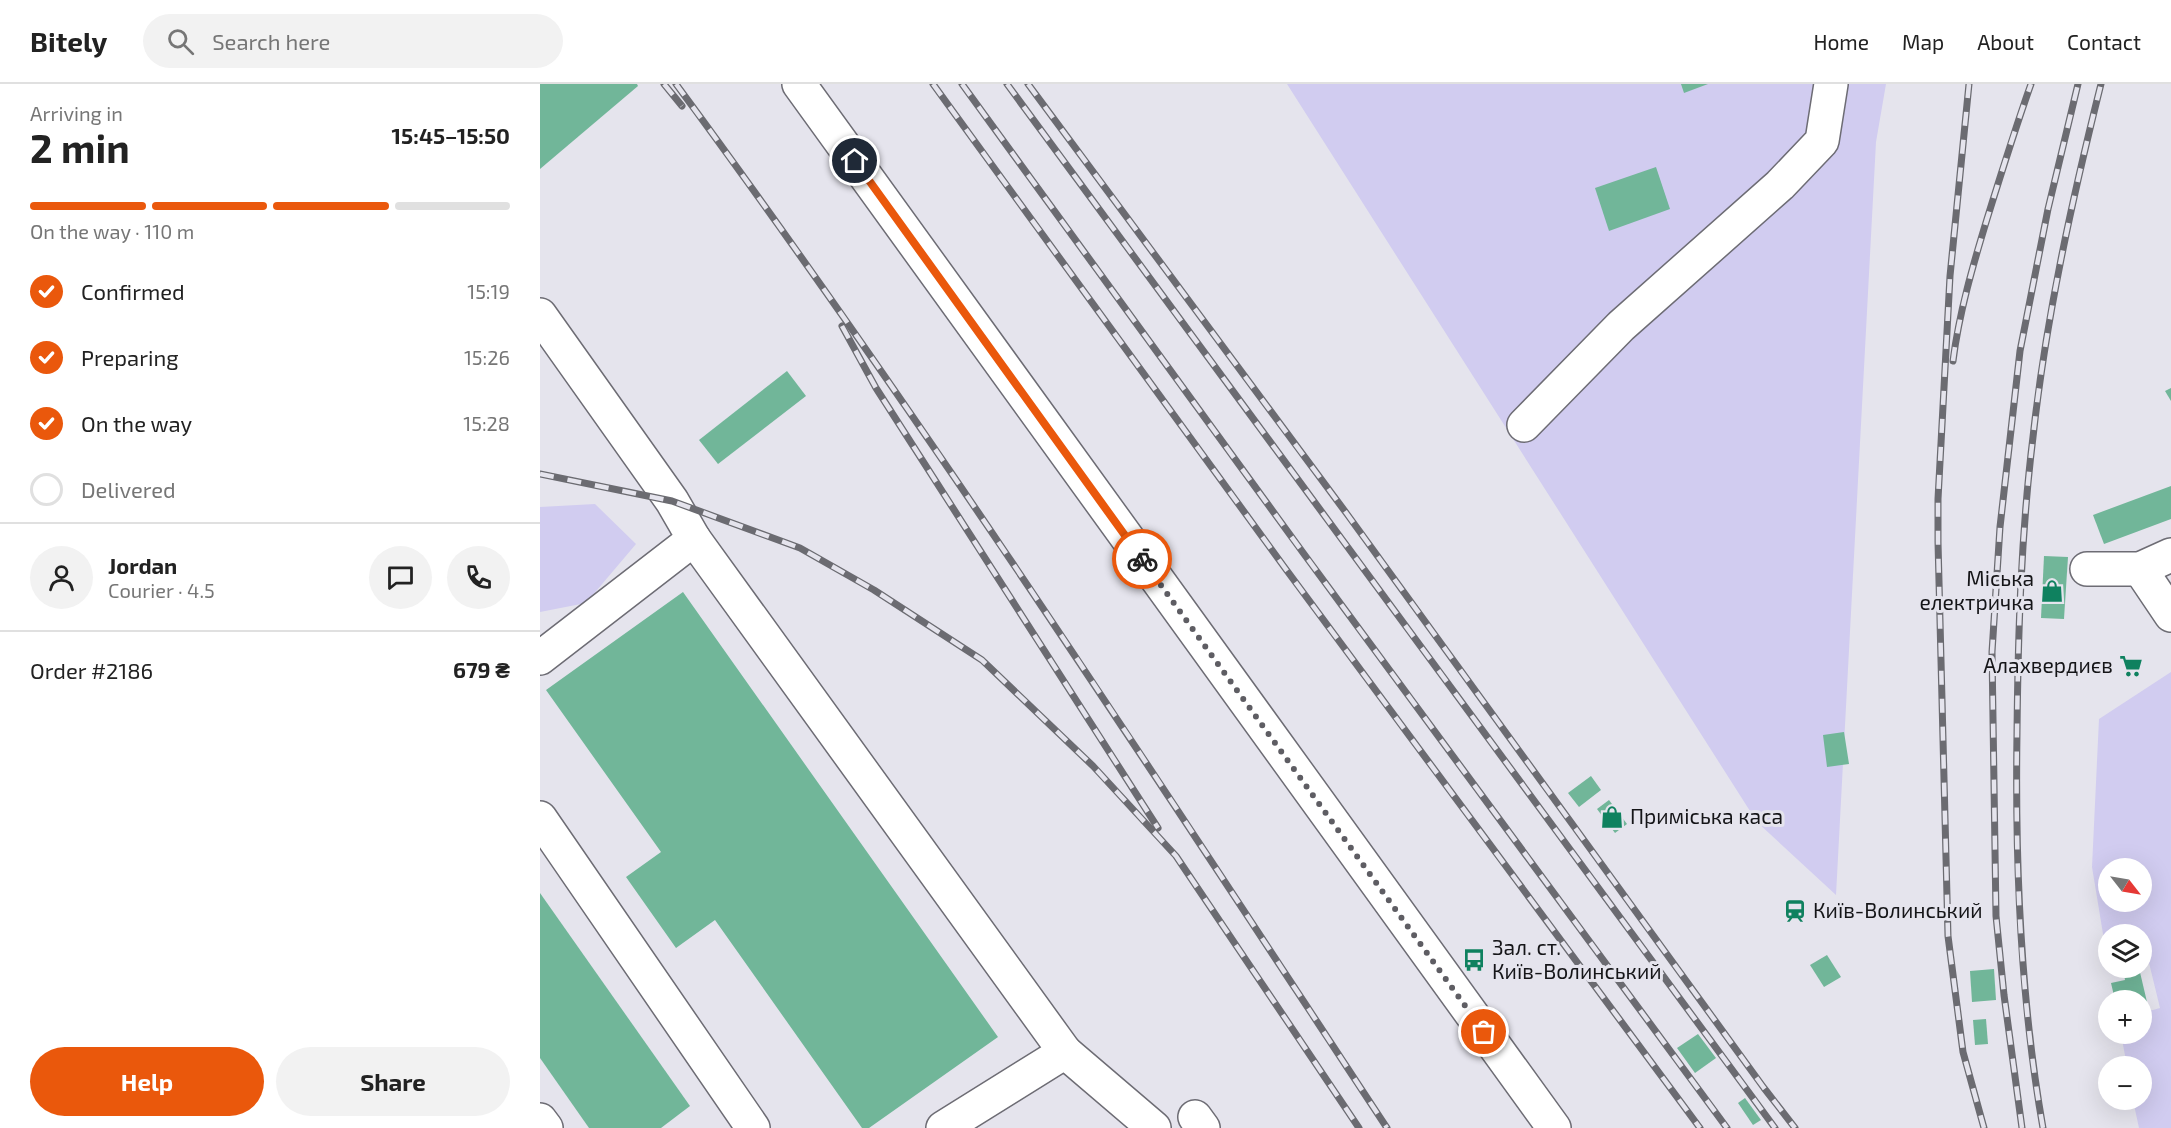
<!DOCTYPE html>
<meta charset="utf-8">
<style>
body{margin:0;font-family:"Exo 2",sans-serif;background:#f2f2f2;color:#222;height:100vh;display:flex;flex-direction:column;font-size:22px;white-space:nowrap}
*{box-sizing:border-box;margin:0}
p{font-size:20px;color:#767676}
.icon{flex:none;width:33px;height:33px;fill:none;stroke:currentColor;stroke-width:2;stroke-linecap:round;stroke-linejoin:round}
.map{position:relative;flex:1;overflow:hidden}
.side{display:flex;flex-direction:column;background:#fff;width:540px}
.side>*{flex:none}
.needle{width:39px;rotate:121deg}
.fabs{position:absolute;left:1558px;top:774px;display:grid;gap:12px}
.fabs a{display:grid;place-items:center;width:54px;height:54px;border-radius:50%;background:#fff;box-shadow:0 6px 24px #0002;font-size:30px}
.pin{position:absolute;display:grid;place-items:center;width:51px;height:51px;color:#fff;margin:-26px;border:3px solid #fff;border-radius:50%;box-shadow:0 2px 6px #0007}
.courier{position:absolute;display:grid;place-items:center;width:60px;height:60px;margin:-30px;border:4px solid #ea580c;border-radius:50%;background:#fff;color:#222;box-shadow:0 2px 8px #0007}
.summary em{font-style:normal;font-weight:700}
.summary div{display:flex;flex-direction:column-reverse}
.summary{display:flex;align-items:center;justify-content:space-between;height:102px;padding:0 30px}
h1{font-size:39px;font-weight:700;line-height:45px}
.bar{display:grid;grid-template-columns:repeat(4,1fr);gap:9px 6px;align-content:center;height:72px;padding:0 30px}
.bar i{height:8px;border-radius:4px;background:#e0e0e0}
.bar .on{background:#ea580c}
.bar p{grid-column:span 4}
.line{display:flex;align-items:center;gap:15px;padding:0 30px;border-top:2px solid #e0e0e0}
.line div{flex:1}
.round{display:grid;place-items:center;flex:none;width:63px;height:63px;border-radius:32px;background:#f2f2f2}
ol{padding:0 30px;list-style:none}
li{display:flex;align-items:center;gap:18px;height:66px}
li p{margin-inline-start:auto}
li .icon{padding:6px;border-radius:50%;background:#ea580c;color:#fff;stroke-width:4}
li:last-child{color:#767676}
li i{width:33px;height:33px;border:3px solid #e0e0e0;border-radius:50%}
.primary-button{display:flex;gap:12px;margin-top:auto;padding:12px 30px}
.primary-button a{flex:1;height:69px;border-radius:36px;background:#ea580c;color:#fff;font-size:24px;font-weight:700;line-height:69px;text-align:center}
.primary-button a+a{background:#f2f2f2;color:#222}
header{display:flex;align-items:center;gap:36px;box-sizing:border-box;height:84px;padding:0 30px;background:#fff;border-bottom:2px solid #e0e0e0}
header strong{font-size:28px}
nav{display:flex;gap:33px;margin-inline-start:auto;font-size:21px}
.search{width:420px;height:54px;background:#f2f2f2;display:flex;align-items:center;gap:15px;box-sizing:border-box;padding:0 21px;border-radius:33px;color:#767676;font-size:22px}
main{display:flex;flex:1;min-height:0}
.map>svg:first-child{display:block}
.green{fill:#d1ccf0;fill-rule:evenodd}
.building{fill:#71b699}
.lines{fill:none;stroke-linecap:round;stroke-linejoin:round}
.minor-casing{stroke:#6d6c74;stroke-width:36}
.major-casing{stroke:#6d6c74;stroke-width:36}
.minor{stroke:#fff;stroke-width:33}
.major{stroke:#fff;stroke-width:33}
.rail-casing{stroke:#6b6b71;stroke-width:7}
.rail{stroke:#e5e4ed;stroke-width:4.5;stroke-dasharray:14;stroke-linecap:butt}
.done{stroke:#5e5d63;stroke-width:6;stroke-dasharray:0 10.8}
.route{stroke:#ea580c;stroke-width:8}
.labels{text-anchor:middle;stroke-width:6;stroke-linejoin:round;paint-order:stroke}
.poi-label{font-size:21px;fill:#151518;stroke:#e5e4ed;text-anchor:start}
</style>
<header>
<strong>Bitely</strong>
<div class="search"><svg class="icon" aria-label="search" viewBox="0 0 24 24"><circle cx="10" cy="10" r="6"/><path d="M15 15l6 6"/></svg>Search here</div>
<nav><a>Home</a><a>Map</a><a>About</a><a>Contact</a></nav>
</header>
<main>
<section class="side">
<div class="summary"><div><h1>2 min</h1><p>Arriving in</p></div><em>15:45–15:50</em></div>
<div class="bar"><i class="on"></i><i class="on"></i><i class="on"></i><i></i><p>On the way · 110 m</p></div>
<ol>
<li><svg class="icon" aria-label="check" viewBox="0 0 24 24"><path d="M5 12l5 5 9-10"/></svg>Confirmed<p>15:19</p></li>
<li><svg class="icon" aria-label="check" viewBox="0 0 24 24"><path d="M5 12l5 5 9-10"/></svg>Preparing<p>15:26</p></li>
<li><svg class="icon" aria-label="check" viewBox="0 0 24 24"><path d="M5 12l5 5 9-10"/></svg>On the way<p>15:28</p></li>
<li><i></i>Delivered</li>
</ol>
<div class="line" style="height:108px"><a class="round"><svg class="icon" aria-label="person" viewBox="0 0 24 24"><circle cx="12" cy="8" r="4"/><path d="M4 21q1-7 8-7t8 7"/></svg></a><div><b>Jordan</b><p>Courier · 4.5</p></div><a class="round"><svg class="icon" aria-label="chat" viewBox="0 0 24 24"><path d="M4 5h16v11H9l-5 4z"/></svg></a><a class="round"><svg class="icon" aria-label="phone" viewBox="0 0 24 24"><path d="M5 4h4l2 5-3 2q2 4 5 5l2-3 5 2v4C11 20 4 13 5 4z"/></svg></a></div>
<div class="line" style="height:78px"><div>Order #2186</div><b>679 ₴</b></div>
<div class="primary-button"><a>Help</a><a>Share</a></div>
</section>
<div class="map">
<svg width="1631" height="1044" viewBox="0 0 1631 1044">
<rect width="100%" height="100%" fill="#e5e4ed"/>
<g class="green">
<polygon points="747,0 1346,0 1336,58 1296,811 1217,738"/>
<polygon points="55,420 96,460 46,519 0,528 0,423"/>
<path d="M 1631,588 L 1631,1044 L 1599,1044 L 1593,1016 L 1602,1016 L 1602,982 L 1587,982 L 1581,950 L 1602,950 L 1602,929 L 1620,924 L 1602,850 L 1569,850 L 1569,861 L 1565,862 L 1552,783 L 1559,635 ZM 1602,784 L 1602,818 L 1569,818 L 1569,784 Z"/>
</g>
<g class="building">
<polygon points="0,0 97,0 98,2 0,85"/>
<polygon points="1141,0 1168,0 1144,9"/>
<polygon points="1116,83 1130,125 1069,147 1055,104"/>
<polygon points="247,287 266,312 178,380 159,356"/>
<polygon points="1631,304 1631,317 1625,307"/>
<polygon points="1631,402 1631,435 1564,460 1553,431"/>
<polygon points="1504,472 1528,473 1524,535 1501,534"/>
<polygon points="143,508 458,953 329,1044 322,1044 175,836 136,864 86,793 121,768 6,606"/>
<polygon points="1304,648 1309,680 1287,683 1283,651"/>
<polygon points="1051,692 1061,706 1039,723 1028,709"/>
<polygon points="1069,716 1087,740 1075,749 1057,725"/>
<polygon points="0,809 150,1022 121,1044 49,1044 0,974"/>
<polygon points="1287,871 1301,893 1284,903 1270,881"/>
<polygon points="1583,884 1599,884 1607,918 1602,919 1602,916 1575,916 1571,899 1585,896"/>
<polygon points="1454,885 1456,916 1432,918 1430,887"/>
<polygon points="1446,935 1448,960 1435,961 1433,936"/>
<polygon points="1158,950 1176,974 1155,989 1137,964"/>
<polygon points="1205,1014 1221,1036 1213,1041 1198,1019"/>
</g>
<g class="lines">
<g class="minor-casing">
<g id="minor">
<polyline points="0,231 132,417 154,455 0,574"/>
<polyline points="984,341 1081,242 1240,101 1282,57 1291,0"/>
<polyline points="154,455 525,968"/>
<polyline points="1547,485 1600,485 1631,471"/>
<polyline points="1600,485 1631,531"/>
<polyline points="0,734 213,1044"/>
<polyline points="655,1033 663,1044"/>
<polyline points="0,1036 6,1044"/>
<polyline points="403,1044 525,968 614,1044"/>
</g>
</g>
<g class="major-casing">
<polyline id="major" points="259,0 1014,1044"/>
</g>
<use href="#minor" class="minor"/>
<use href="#major" class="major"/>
<g class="rail-casing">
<g id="rail">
<polyline points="124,0 142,22"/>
<path d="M 136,0 C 386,339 615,692 847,1044"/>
<polyline points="393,0 745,484 1160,1044"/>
<polyline points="422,0 764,470 1187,1044"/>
<polyline points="467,0 1235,1044"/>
<polyline points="488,0 807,430 1224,1004 1255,1044"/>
<polyline points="1429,0 1410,192 1398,415 1398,458 1408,852 1423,968 1444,1044"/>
<polyline points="302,242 336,304 618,744"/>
<path d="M 1413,277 C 1419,229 1433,181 1447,135 C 1461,90 1475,45 1491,0"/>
<polyline points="0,390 132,417 260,464 334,506 442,576 553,682 636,772 819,1044"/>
<polyline points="1482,1044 1464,911 1456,832 1452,568 1460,443 1480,267 1508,125 1538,0"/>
<path d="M 1503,1044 C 1480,914 1475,781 1477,649 C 1478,550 1481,451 1493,353 C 1506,234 1532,116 1561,0"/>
</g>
</g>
<use href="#rail" class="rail"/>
</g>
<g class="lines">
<polyline class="done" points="602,475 944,948"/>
<polyline class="route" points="315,77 602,475"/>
</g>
<defs>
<g id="shop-bare" transform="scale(1.8)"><path d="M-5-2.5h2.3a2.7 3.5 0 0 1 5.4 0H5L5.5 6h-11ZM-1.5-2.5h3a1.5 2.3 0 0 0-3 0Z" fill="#0f815f" stroke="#e5e4ed" stroke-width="2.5" paint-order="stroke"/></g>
<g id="supermarket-bare" transform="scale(1.8)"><path d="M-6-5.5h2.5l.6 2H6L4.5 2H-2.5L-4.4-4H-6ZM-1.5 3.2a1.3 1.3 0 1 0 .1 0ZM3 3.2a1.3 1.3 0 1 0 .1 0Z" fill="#0f815f" stroke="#e5e4ed" stroke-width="2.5" paint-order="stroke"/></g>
<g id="station-bare" transform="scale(1.8)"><path d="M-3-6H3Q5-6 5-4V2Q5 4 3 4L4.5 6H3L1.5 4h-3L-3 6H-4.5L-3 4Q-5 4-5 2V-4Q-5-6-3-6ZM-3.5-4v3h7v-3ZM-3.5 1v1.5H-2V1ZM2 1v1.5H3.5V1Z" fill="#0f815f" stroke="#e5e4ed" stroke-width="2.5" paint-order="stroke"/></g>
<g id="bus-bare" transform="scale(1.8)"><path d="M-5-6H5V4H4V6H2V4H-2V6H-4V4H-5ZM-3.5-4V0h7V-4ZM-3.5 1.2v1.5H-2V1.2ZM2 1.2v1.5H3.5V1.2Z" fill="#0f815f" stroke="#e5e4ed" stroke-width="2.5" paint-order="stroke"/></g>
</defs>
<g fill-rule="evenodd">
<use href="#shop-bare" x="1512" y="507"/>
<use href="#supermarket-bare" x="1591" y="582"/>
<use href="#shop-bare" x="1072" y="733"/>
<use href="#station-bare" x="1255" y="827"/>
<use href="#bus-bare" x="934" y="876"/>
</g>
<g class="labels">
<g class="poi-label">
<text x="1494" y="502" text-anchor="end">Міська<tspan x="1494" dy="24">електричка</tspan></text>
<text x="1573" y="589" text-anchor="end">Алахвердиєв</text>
<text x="1090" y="740">Приміська каса</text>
<text x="1273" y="834">Київ-Волинський</text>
<text x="952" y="871">Зал. ст.<tspan x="952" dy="24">Київ-Волинський</tspan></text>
</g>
</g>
</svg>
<div class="fabs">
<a><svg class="needle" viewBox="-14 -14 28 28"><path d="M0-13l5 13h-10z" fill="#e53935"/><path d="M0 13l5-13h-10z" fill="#767676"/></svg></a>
<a><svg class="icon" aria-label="layers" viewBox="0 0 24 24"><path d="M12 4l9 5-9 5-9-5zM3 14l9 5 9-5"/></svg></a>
<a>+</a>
<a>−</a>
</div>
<div class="pin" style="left:944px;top:948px;background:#ea580c"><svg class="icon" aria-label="bag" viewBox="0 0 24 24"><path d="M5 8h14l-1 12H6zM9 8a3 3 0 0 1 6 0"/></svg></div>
<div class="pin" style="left:315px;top:77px;background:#1f2937"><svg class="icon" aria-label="home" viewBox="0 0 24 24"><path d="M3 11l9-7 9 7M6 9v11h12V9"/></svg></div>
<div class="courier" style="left:602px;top:475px"><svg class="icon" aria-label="bike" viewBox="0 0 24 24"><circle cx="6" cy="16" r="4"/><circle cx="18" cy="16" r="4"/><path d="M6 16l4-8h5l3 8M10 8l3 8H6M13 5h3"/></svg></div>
</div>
</main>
